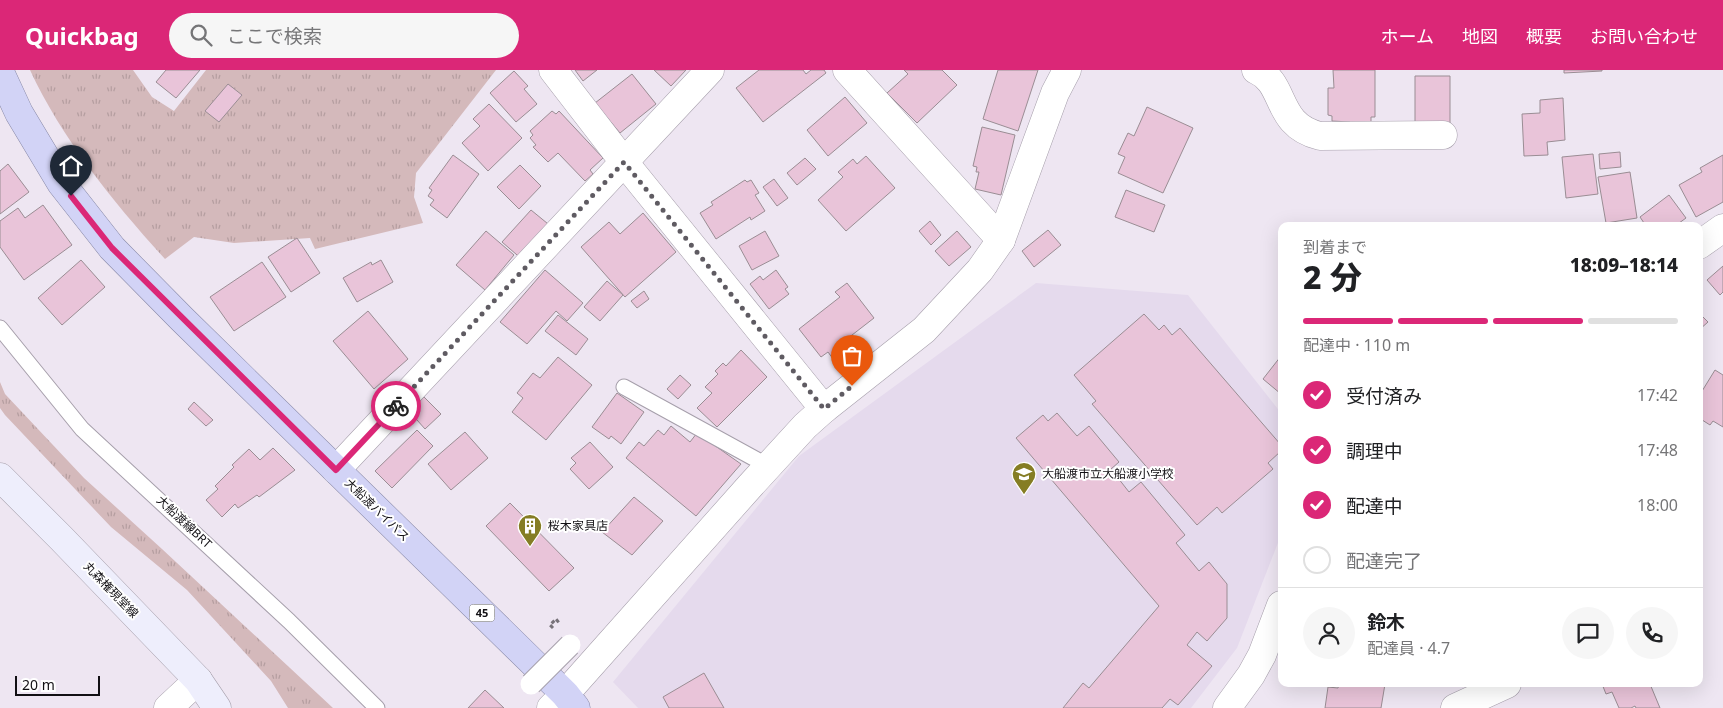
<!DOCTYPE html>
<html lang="ja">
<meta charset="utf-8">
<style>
body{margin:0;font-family:"Noto Sans","Noto Sans JP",sans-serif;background:#f6f6f6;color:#202124;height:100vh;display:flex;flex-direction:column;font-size:19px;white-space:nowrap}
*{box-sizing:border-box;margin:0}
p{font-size:16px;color:#757577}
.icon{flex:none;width:28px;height:28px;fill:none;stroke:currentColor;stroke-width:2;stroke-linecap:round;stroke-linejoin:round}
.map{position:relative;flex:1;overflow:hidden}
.details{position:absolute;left:1278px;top:152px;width:425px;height:465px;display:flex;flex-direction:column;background:#fff;border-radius:10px;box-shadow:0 5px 20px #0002}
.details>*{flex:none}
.scale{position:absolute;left:15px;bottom:12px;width:85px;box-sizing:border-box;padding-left:5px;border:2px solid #121014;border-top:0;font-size:14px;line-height:18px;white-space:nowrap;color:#121014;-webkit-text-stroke:4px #fff;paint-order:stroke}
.pin{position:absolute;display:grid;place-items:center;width:42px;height:42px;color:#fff;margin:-51px -21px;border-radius:50% 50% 50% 0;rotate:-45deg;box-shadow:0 0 5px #0007}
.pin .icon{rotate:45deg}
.courier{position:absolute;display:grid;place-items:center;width:50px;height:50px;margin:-25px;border:4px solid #db2777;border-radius:50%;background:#fff;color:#222;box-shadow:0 1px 6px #0007}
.headline em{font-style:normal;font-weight:800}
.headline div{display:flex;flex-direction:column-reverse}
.headline{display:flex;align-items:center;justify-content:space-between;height:85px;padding:0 25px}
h1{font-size:32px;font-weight:800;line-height:38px}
.bar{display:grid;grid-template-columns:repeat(4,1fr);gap:8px 5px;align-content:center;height:60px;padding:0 25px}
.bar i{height:6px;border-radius:4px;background:#e0e0e0}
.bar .current{background:#db2777}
.bar p{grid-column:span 4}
.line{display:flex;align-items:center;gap:12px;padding:0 25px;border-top:1px solid #e0e0e0}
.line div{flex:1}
.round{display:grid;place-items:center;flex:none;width:52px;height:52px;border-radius:26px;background:#f6f6f6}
ol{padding:0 25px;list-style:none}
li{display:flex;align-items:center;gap:15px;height:55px}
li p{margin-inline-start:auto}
li .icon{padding:5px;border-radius:50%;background:#db2777;color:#fff;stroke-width:4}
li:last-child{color:#757577}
li i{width:28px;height:28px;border:2px solid #e0e0e0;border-radius:50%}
header{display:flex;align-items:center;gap:30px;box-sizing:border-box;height:70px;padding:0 25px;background:#db2777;color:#fff}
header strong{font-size:24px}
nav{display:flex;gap:28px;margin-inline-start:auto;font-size:18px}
.search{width:350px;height:45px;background:#f6f6f6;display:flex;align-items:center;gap:12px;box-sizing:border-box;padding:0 18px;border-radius:28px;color:#757577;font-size:19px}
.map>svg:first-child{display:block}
.built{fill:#e5daed}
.grass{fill:url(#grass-tufts)}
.building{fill:#e9c4d9;stroke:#9a8d94}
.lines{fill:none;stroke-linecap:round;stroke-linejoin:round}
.service-casing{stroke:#a69fab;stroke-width:17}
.minor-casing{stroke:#a69fab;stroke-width:29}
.tertiary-casing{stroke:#a69fab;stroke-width:29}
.secondary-casing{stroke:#a69fab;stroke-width:29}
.trunk-casing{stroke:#8788a6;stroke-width:29}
.path{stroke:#777279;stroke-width:3;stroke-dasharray:4 2.5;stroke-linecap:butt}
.service{stroke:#fff;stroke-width:15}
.minor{stroke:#fff;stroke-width:28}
.tertiary{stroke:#fff;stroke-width:28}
.secondary{stroke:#eeeefc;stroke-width:28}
.trunk{stroke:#d2d3f6;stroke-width:28}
.pedestrian-bridge-casing{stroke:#a69fab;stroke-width:23;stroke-linecap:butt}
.pedestrian-bridge{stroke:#fff;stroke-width:21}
.done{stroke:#5f5b62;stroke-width:5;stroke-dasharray:0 9}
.route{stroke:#db2777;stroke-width:6}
.labels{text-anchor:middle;stroke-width:4;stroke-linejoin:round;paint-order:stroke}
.shield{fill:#fff;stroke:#59585a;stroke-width:1}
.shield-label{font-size:11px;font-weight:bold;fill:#121014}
.poi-label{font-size:12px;fill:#121014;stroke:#fff;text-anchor:start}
.street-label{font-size:12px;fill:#121014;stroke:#fff}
</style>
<header>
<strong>Quickbag</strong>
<div class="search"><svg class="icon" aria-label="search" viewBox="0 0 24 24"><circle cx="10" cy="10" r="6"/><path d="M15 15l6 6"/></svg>ここで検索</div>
<nav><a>ホーム</a><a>地図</a><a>概要</a><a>お問い合わせ</a></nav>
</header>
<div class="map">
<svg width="1723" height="638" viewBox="0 0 1723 638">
<defs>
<pattern id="grass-tufts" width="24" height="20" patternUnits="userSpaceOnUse" patternTransform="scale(1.25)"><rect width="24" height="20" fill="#d4b9bb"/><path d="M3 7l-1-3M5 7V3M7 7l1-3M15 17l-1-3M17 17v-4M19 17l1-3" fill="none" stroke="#b59ea0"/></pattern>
</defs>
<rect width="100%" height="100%" fill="#eee6f2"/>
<polygon class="built" points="1036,213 1188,225 1281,343 1281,465 1237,578 1191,638 638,638 613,612 799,386"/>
<g class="grass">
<path d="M 30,0 L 133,0 L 152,27 L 174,41 L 206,0 L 496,0 L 416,103 L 414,127 L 423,153 L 315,179 L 310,168 L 234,173 L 194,167 L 165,189 C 114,133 62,69 30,0 Z"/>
<polygon points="0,312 5,324 84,408 162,479 333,638 288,638 271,611 187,520 111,457 5,345 0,338"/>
</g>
<g class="building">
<polygon points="166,0 200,0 176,28 156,12"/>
<polygon points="575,0 597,0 583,11"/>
<polygon points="654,0 686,0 671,16"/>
<polygon points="759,0 803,0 806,4 811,0 824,0 826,3 763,52 736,18"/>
<polygon points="904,0 942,0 957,15 917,53 887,23 908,4"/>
<polygon points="998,0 1038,0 1018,61 983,49"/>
<polygon points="1333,0 1375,0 1375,47 1371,47 1371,55 1350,55 1350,52 1332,51 1332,46 1328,45 1328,18 1334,18"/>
<polygon points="1564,0 1602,0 1602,1 1564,3"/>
<polygon points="514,1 528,16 524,19 537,34 516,52 490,23"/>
<polygon points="632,4 656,34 620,63 595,33"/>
<polygon points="1415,6 1450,6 1450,54 1415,53"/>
<polygon points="228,14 242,25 219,52 205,41"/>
<polygon points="845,27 867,53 828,86 807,60"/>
<polygon points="1563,28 1565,70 1547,72 1548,85 1524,86 1522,44 1540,43 1540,30"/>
<polygon points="489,34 522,68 488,101 462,73 480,56 473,49"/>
<polygon points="1147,37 1193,58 1163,123 1118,103 1125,87 1118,84 1128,63 1134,66"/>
<polygon points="552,41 556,44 559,41 603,88 590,100 593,104 585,111 558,83 548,92 533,77 536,75 530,68 533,65 530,61"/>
<polygon points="982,57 1015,65 1001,125 975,119 979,102 976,102 977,97 973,96"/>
<polygon points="1620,82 1621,97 1600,99 1599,84"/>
<polygon points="1593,84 1598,124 1566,128 1562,87"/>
<polygon points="453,85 479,104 447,148 430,135 434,130 428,126 432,120 429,118"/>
<polygon points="1723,85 1723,132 1696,147 1679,115 1702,102 1700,98"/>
<polygon points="866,86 895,118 846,161 818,130 843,107 838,102 853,89 857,94"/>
<polygon points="805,88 816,99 797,115 787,103"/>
<polygon points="8,94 29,122 0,144 0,101"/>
<polygon points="520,95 541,116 519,139 497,117"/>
<polygon points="1630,102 1637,148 1606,153 1598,107"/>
<polygon points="774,109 788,128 777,136 763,117"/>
<polygon points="745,110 747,112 751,110 759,123 755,125 765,141 751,150 750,147 716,169 700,143 713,135 711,132"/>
<polygon points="1126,120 1165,135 1154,162 1115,147"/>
<polygon points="1669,125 1686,148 1675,156 1640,156 1644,153 1640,147"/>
<polygon points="43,135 72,175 24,210 0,177 0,151 18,138 25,148"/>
<polygon points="531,140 553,158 524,191 502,172"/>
<polygon points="643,143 676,182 625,227 581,177 609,152 620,164"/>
<polygon points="930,151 941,165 931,175 919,161"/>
<polygon points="1048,160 1061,175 1034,197 1022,181"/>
<polygon points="486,161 514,185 485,220 456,195"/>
<polygon points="765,161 779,186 752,200 739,176"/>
<polygon points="957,161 971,177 949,196 935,181"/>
<polygon points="297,168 320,203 291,222 268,187"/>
<polygon points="81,190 105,217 62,255 38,228"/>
<polygon points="381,190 393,212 357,232 343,208 371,192 372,195"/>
<polygon points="262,192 286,227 234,261 210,227"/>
<polygon points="1723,196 1723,222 1720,225 1707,210"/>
<polygon points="545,200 583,233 567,251 556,241 527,274 500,252"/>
<polygon points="776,200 788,217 785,219 789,224 769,239 750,214 760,206 763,210"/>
<polygon points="607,211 623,225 600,251 584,237"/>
<polygon points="847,213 874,248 843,272 851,282 836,293 828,282 821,287 799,259 840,227 835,222"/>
<polygon points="644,221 649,229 637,238 631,231"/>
<polygon points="368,241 408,289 374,319 333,271"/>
<polygon points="1699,243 1708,252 1699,260"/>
<polygon points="1144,244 1159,260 1164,255 1172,265 1180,258 1281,375 1281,381 1268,393 1273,399 1222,443 1217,437 1197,455 1092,334 1096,331 1074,305"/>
<polygon points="558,245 588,269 576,285 545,261"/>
<polygon points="741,280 767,307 717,357 697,338 712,323 705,317 718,304 715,301 723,293 726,296"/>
<polygon points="1281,286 1281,324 1263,309"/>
<polygon points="558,287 592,315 546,370 512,342 523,328 517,323 533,303 540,308"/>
<polygon points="1715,300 1723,305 1723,357 1713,351 1710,355 1699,348 1701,341 1699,340 1699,326"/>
<polygon points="680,305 691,315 678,329 667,319"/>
<polygon points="617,323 644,342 621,374 611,366 609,369 592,357"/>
<polygon points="424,327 441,344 425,359 409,341"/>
<polygon points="194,332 213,350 206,356 188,339"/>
<polygon points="1057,343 1077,366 1089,356 1119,392 1111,399 1129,422 1141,412 1185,465 1176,473 1199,501 1209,492 1227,514 1227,548 1207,571 1197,562 1187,575 1212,596 1178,635 1170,629 1162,638 1063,638 1083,613 1089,618 1159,536 1016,368 1043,345 1048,351"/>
<polygon points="671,356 690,372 697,363 741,394 696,446 626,388 639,372 644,376 658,360 664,365"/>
<polygon points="417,360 433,376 392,418 375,401"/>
<polygon points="465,362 488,388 451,420 428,394"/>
<polygon points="590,372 613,397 589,419 570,399 576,393 571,388"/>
<polygon points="273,378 295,400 259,427 257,425 238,438 235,434 222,447 206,430 218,419 215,416 234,397 232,395 249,379 260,390"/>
<polygon points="634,427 663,451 632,485 602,462"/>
<polygon points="510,433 574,498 549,521 486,456"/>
<polygon points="704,603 724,638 669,638 663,627"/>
<polygon points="1339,614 1385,614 1381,638 1325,638 1328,617 1338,618"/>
<polygon points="1602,614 1650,614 1660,638 1636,638 1635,636 1631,638 1619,638 1612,622 1606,624"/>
<polygon points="485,620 504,638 468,638"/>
</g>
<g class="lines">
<g class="service-casing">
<g id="service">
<polyline points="0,258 82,359 289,551 377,638"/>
<polyline points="624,317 768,396"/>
</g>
</g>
<g class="minor-casing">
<g id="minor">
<polyline points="553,0 624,92 824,339"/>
<polyline points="847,0 1001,170"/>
<path d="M 1256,0 C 1287,13 1274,55 1320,66 L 1443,65"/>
<polyline points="1699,175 1723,158"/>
<polyline points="336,400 710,0"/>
<polyline points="551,638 565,624 750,416 805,356 824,339 924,260 980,200 1001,170 1055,23 1067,0"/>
<polyline points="1227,638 1251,605 1262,585 1281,535"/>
<polyline points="1455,638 1507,614"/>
</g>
</g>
<g class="tertiary-casing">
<polyline id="tertiary" points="168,638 198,610"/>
</g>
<g class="secondary-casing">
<polyline id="secondary" points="0,407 61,468 198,610 217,638"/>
</g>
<g class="trunk-casing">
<polyline id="trunk" points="0,2 19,43 61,113 112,178 182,249 565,624 576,638"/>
</g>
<polyline class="path" points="553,558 550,555 556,549 560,554"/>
<use href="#service" class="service"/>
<use href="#minor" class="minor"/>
<use href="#tertiary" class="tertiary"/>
<use href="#secondary" class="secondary"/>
<use href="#trunk" class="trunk"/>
<g class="pedestrian-bridge-casing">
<polyline id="pedestrian-bridge" points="531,614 570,575"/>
</g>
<use href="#pedestrian-bridge" class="pedestrian-bridge"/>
</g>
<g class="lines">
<polyline class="done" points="396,336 624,92 824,339 852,316"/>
<polyline class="route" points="71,126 112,178 336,400 396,336"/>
</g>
<defs>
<g id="school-pin" transform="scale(1.25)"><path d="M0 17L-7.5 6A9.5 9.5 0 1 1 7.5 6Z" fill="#857d24" stroke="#fff"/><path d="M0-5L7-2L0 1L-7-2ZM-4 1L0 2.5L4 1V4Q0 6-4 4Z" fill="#fff"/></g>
<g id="building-pin" transform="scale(1.25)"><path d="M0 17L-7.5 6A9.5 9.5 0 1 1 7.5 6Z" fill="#857d24" stroke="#fff"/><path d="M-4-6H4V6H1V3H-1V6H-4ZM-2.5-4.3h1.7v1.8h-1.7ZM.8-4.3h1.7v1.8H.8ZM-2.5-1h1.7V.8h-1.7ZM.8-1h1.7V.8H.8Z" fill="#fff"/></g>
</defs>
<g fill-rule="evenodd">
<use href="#school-pin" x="1024" y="404"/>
<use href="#building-pin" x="530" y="456"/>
</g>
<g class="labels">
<rect class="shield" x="469.5" y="534.5" width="25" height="17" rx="4"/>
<g class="shield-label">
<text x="482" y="547">45</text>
</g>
<g class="poi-label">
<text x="1042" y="408">大船渡市立大船渡小学校</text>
<text x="548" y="460">桜木家具店</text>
</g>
<g class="street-label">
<text transform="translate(377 440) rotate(44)" y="4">大船渡バイパス</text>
<text transform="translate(184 452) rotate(43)" y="4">大船渡線BRT</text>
<text transform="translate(111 520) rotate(46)" y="4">丸森権現堂線</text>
</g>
</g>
</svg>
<div class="scale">20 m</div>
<div class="pin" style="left:852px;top:316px;background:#ea580c"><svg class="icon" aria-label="bag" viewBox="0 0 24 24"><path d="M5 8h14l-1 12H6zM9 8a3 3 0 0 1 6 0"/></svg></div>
<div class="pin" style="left:71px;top:126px;background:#1f2937"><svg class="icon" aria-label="home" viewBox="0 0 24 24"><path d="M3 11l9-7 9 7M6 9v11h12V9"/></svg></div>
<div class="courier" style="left:396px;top:336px"><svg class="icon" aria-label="bike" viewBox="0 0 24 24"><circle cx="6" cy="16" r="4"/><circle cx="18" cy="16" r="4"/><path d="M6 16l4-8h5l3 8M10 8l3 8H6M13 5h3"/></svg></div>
<section class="details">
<div class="headline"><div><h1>2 分</h1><p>到着まで</p></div><em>18:09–18:14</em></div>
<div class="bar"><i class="current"></i><i class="current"></i><i class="current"></i><i></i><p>配達中 · 110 m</p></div>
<ol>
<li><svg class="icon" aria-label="check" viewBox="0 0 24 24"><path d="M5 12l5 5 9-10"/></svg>受付済み<p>17:42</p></li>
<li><svg class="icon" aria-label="check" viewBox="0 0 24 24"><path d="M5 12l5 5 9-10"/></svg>調理中<p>17:48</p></li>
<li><svg class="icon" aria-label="check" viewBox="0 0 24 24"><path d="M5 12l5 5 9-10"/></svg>配達中<p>18:00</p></li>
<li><i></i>配達完了</li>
</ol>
<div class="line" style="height:90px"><a class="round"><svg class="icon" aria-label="person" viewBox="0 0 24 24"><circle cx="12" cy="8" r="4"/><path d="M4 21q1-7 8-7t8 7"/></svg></a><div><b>鈴木</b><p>配達員 · 4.7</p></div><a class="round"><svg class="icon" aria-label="chat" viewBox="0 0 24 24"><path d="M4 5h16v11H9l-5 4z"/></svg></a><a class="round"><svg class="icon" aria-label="phone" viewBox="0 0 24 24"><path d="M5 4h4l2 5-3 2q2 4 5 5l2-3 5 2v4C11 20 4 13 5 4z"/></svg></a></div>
</section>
</div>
